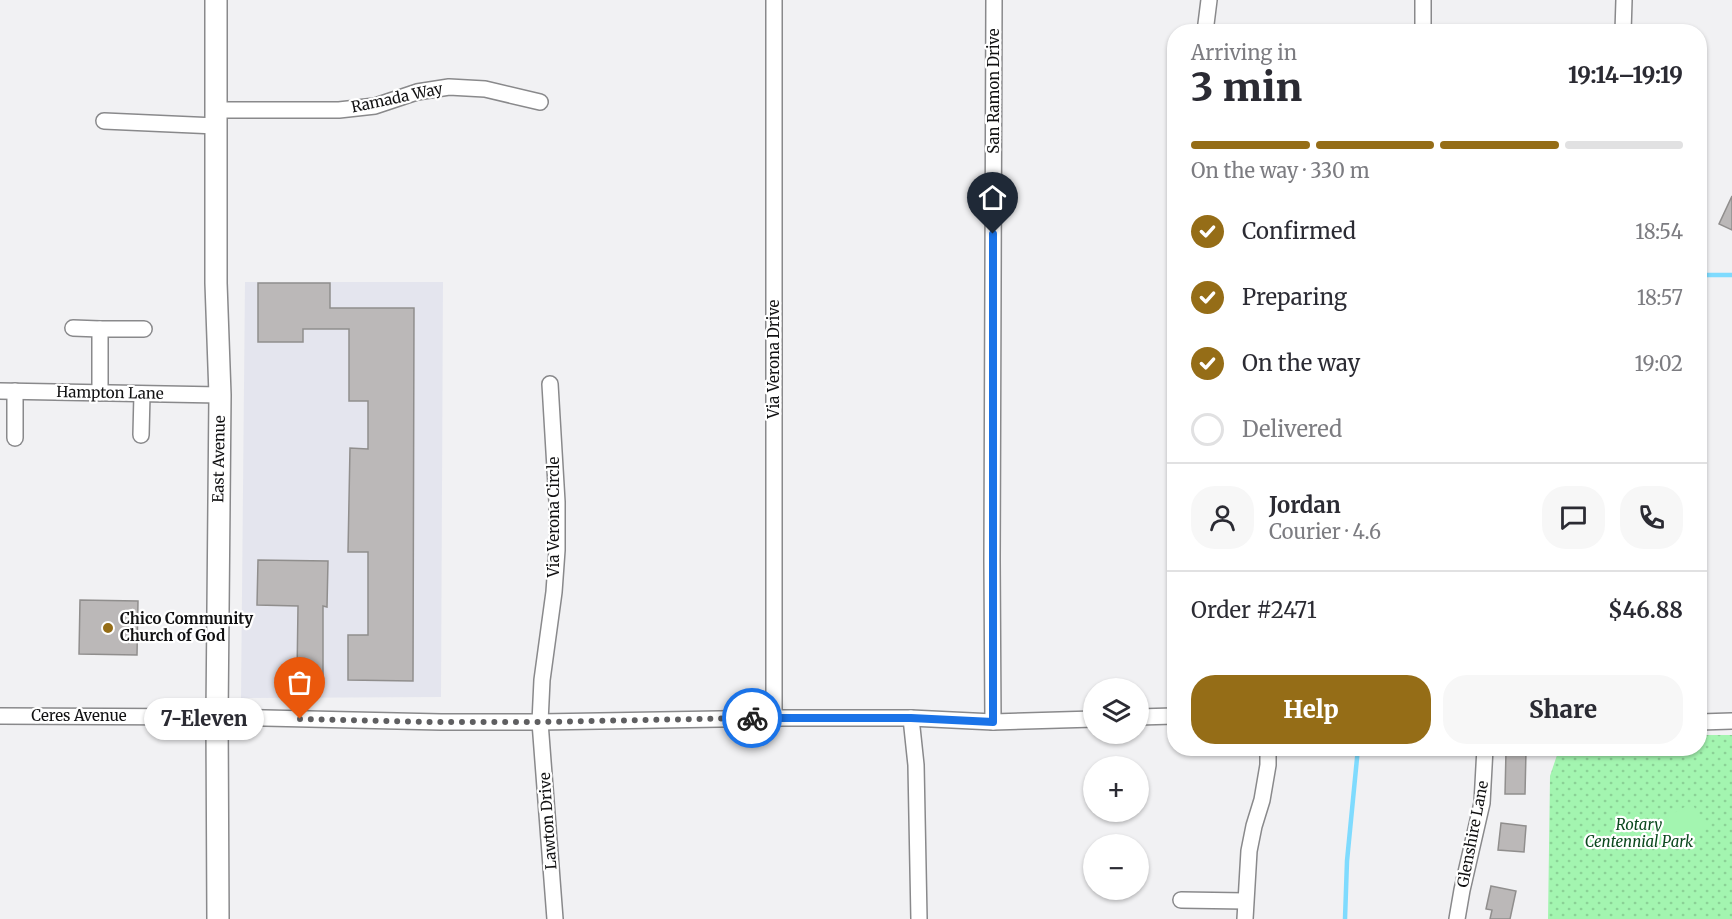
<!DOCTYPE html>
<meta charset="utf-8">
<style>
body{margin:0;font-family:Merriweather,serif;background:#f7f7f7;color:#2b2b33;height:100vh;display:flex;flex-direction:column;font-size:22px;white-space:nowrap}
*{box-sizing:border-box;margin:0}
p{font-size:20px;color:#7c7c81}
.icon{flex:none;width:33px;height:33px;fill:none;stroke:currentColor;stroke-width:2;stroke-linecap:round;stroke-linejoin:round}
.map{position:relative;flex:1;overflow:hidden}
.sheet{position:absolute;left:1167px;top:24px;width:540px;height:732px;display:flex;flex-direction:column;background:#fff;border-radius:24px;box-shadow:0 2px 4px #0004}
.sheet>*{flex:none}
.controls{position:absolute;left:1083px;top:678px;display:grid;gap:12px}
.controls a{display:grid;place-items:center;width:66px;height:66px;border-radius:50%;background:#fff;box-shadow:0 2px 4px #0004;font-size:30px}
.pin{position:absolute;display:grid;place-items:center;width:51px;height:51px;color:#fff;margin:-62px -26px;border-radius:50% 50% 50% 0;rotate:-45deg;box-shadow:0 0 6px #0007}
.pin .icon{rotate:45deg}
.courier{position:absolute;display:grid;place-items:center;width:60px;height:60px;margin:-30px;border:4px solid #1a73e8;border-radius:50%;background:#fff;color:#222;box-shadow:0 2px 8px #0007}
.bubble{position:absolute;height:42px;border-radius:21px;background:#fff;box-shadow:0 2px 4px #0004;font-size:20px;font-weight:800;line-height:42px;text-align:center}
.headline em{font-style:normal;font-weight:800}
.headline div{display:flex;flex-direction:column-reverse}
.headline{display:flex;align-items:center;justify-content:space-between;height:102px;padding:0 24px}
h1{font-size:39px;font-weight:800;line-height:45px}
.bar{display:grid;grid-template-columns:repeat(4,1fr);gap:9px 6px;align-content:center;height:72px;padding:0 24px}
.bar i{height:8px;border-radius:4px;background:#e1e1e2}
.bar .selected{background:#956d17}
.bar p{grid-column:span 4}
.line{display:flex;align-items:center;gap:15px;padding:0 24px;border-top:2px solid #e1e1e2}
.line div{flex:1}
.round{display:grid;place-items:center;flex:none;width:63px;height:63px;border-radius:24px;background:#f7f7f7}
ol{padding:0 24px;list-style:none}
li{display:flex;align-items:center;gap:18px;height:66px}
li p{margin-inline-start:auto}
li .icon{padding:6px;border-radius:50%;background:#956d17;color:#fff;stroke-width:4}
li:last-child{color:#7c7c81}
li i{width:33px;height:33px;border:3px solid #e1e1e2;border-radius:50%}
.action{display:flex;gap:12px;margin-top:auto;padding:12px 24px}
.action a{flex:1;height:69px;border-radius:24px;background:#956d17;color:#fff;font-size:24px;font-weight:800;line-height:69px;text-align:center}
.action a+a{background:#f7f7f7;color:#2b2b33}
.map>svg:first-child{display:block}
.built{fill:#e4e5ee}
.grass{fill:url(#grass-dots)}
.pitch{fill:#a3f5b0}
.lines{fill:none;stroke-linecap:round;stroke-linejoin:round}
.stream{stroke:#7fdbfe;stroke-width:4.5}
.building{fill:#bbb8b8;stroke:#908e8d;stroke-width:1.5}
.street-casing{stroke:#89898b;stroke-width:18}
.secondary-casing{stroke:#89898b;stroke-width:24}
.street{stroke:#fff;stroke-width:15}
.secondary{stroke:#fff;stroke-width:21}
.done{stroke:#5f5f61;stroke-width:6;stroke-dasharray:0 10.8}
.route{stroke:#1a73e8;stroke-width:8}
.poi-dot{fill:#956d17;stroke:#fff;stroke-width:2}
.labels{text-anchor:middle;stroke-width:4.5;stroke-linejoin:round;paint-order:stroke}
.street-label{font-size:15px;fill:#111112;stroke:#fff}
.poi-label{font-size:15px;font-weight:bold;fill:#111112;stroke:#fff;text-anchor:start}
.park-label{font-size:15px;font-style:italic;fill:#0a481d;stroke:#fff}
</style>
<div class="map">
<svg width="1732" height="919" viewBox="0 0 1732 919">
<defs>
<pattern id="grass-dots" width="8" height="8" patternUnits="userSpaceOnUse" patternTransform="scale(1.5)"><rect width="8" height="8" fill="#a3f5b0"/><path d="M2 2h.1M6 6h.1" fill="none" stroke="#8bd196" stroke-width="1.8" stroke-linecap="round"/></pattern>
</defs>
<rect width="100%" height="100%" fill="#f1f1f3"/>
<polygon class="built" points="245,282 443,282 441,697 241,698"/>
<polygon class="grass" points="1700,735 1732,735 1732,919 1548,919 1550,776 1559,749 1700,748"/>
<polygon class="pitch" points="1692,803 1706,829 1665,852 1650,826"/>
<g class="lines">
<g class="stream">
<polyline points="1700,275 1732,275"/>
<polyline points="1345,919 1347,861 1358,748"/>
</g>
</g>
<g class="building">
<polygon points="1732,196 1732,230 1719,224"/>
<polygon points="258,283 330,283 330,308 414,308 413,681 348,680 348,635 368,635 368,552 348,552 350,448 368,449 368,401 349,401 349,329 303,329 303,342 258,342"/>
<polygon points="258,560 328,561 327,607 323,606 323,676 297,676 298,606 257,605"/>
<polygon points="80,600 138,601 137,655 79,654"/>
<polygon points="1506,751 1526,751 1525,794 1505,794"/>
<polygon points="1501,823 1526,826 1524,852 1498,850"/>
<polygon points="1491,886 1516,891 1510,919 1490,919 1492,910 1486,909"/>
</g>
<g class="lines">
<g class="street-casing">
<g id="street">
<polyline points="1205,32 1209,0"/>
<polyline points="1423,32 1423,0"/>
<polyline points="1623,32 1624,0"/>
<polyline points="216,110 339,110 375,106 417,92 449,87 485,89 540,102"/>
<polyline points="104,121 216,126"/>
<polyline points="73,328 100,329"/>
<polyline points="550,384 557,502 557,550 554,592 542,680 540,722 555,919"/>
<polyline points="0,391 220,395"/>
<polyline points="15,391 15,438"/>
<polyline points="100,393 100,329 144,329"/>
<polyline points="141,435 142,394"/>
<polyline points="0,716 217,717 441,722 540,722 774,718 911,718 993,722 1094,719"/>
<polyline points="1138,717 1174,716"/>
<polyline points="774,718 774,0"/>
<polyline points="911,718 916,765 919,919"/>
<polyline points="993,722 992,561 994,0"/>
<polyline points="1700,722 1732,721"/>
<polyline points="1181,900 1245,901"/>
<polyline points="1245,919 1249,851 1254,826 1262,800 1268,765 1268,748"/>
<polyline points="1457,919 1462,890 1482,803 1485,748"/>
</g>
</g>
<g class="secondary-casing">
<polyline id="secondary" points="216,0 216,283 220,395 217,717 218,919"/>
</g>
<use href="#street" class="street"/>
<use href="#secondary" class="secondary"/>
</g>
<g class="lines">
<polyline class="done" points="300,719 425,722 540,722 752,718"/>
<polyline class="route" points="752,718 911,718 993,722 993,234"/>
</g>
<circle class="poi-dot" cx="108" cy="628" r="6"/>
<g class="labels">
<g class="street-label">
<text transform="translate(994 91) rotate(-90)" y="5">San Ramon Drive</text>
<text transform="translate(397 98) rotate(-12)" y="5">Ramada Way</text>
<text transform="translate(774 359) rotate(-90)" y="5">Via Verona Drive</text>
<text transform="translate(110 393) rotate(1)" y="5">Hampton Lane</text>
<text transform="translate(219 459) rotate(-89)" y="5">East Avenue</text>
<text transform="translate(554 517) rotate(-90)" y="5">Via Verona Circle</text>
<text x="79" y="721">Ceres Avenue</text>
<text transform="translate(548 821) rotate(-94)" y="5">Lawton Drive</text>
<text transform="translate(1473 834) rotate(-79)" y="5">Glenshire Lane</text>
</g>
<g class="poi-label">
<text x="120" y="624">Chico Community<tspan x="120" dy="17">Church of God</tspan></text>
</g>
<g class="park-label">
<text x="1639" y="830">Rotary<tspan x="1639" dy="17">Centennial Park</tspan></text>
</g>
</g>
</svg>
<div class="controls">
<a><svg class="icon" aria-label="layers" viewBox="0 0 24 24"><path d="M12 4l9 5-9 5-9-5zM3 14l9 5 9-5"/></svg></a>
<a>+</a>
<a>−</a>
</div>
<div class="pin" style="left:300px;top:719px;background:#ea580c"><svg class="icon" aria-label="bag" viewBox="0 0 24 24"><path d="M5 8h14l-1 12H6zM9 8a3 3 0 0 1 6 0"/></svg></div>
<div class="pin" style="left:993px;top:234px;background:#1f2937"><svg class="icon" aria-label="home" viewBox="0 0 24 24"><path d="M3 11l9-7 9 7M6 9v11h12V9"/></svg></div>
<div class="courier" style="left:752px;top:718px"><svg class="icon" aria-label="bike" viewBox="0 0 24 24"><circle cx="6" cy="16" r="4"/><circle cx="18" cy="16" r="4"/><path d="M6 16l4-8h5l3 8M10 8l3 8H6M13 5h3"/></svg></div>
<div class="bubble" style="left:144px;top:698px;width:120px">7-Eleven</div>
<section class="sheet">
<div class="headline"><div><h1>3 min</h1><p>Arriving in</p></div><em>19:14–19:19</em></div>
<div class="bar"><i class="selected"></i><i class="selected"></i><i class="selected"></i><i></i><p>On the way · 330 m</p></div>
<ol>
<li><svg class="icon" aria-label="check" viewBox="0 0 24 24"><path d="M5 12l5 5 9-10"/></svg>Confirmed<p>18:54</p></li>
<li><svg class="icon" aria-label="check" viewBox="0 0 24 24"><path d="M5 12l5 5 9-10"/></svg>Preparing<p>18:57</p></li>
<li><svg class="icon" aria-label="check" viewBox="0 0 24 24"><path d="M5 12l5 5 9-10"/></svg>On the way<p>19:02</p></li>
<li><i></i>Delivered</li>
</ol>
<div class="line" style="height:108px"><a class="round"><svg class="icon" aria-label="person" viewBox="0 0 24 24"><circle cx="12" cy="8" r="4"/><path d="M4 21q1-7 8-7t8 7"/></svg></a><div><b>Jordan</b><p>Courier · 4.6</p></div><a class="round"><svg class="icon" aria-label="chat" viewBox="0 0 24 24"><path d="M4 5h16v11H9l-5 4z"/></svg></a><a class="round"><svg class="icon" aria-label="phone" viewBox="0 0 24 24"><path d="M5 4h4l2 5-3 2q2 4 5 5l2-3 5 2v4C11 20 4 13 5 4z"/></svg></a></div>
<div class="line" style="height:78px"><div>Order #2471</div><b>$46.88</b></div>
<div class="action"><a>Help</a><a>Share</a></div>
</section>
</div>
